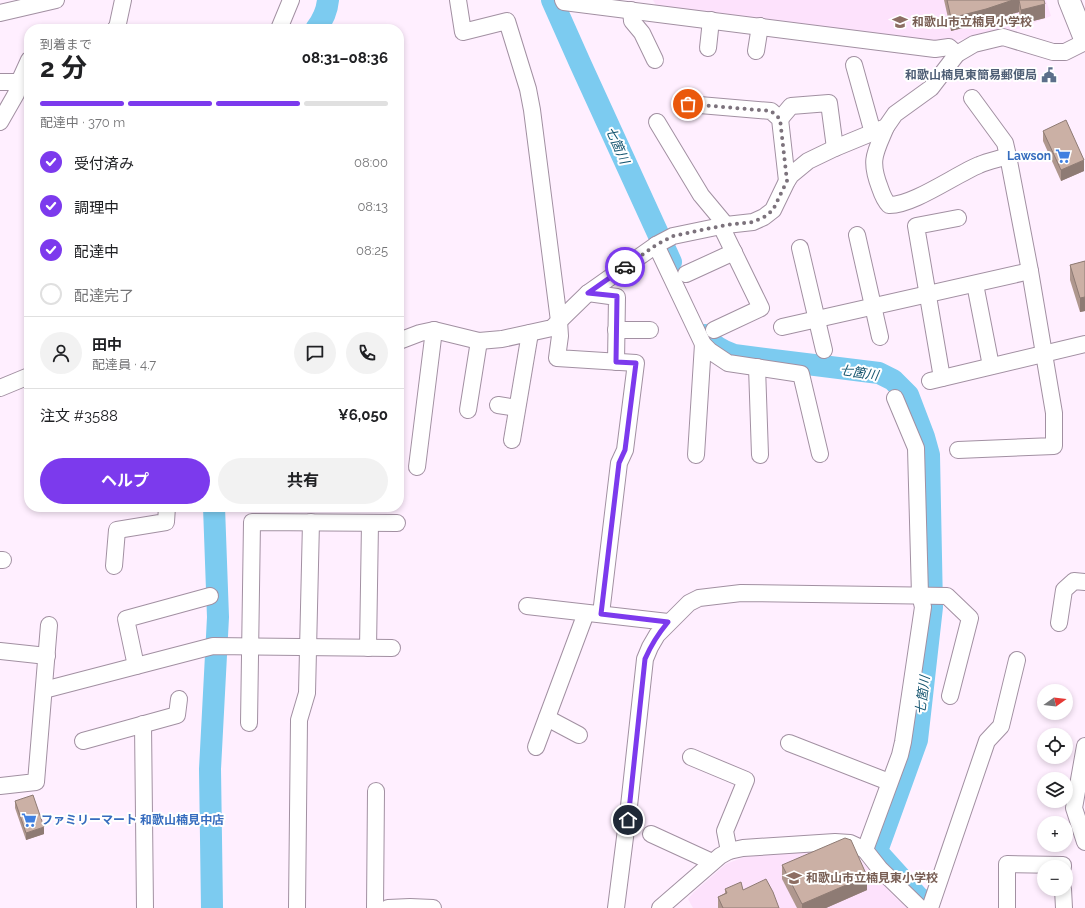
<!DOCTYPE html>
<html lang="ja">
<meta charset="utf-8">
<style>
body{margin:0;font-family:Raleway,"Noto Sans JP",sans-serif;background:#f2f2f2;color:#202124;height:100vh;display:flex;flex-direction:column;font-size:15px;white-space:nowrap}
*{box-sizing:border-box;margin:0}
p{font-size:13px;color:#757577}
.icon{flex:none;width:22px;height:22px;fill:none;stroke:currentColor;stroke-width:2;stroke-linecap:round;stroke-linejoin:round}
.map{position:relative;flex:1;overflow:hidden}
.drawer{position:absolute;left:24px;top:24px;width:380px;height:488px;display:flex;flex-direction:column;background:#fff;border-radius:16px;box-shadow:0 2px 6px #0003}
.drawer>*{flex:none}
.needle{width:26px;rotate:76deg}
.controls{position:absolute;left:1037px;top:684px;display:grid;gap:8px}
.controls a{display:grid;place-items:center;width:36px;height:36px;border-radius:50%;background:#fff;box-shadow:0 2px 6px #0003;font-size:20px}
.pin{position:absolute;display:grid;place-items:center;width:34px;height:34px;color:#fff;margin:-17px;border:2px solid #fff;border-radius:50%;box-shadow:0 1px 4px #0007}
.courier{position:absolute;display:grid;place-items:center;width:40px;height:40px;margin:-20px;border:3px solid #7c3aed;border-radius:50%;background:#fff;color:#222;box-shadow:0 1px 5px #0007}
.overview em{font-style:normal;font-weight:700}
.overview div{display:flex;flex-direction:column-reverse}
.overview{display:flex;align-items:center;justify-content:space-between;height:68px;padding:0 16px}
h1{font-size:26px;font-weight:700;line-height:30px}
.bar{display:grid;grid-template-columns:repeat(4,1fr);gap:6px 4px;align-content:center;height:48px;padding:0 16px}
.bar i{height:5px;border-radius:3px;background:#e0e0e0}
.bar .current{background:#7c3aed}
.bar p{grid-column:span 4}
.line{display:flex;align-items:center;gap:10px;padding:0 16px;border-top:1px solid #e0e0e0}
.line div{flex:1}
.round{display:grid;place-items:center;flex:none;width:42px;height:42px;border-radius:21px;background:#f2f2f2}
ol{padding:0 16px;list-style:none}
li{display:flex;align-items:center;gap:12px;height:44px}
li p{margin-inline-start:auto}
li .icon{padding:4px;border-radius:50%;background:#7c3aed;color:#fff;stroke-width:4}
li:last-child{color:#757577}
li i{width:22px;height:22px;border:2px solid #e0e0e0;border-radius:50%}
.cta{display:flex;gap:8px;margin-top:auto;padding:8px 16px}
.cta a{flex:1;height:46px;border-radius:24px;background:#7c3aed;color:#fff;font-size:16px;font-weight:700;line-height:46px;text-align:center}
.cta a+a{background:#f2f2f2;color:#202124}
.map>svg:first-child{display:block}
.built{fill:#fde2fc}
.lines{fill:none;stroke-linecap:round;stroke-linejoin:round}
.river{stroke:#7ccbf0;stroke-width:22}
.minor-casing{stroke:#a290a2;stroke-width:18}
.major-casing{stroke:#a290a2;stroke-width:23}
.minor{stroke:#fff;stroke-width:16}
.major{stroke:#fff;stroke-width:21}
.wall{fill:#af978e}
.shaded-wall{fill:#8e7b74}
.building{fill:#cbb0a5;stroke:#8e7b74}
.done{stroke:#7c727c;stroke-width:4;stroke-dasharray:0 7.2}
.route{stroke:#7c3aed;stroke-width:5}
.labels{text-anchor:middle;stroke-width:4;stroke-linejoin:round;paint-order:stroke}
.education-label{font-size:12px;font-weight:bold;fill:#785e54;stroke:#fff;text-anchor:start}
.service-label{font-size:12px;font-weight:bold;fill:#4e5e75;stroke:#fff;text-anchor:end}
.shop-label{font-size:12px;font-weight:bold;fill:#366cbe;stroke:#fff;text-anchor:end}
.water-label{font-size:13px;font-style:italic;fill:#175670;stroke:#fff}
</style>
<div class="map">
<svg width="1085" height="908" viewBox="0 0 1085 908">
<rect width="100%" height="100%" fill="#ffefff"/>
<g class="built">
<polygon points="653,0 1046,0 1051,16 1018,29 937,44 658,9"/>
<polygon points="848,847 897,899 910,908 693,908 688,899 693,893 726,864 744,857"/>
</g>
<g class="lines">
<g class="river">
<polyline points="552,0 580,63 671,262"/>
<path d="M 316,29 C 323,20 327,11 328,0"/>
<path d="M 705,335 C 712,346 722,351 734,355 L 879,373 L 893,380 L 908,395 L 924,437 L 929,455 L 932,607 L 917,740 L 878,848 L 879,854 L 918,897 L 926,902"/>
<polyline points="212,908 210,769 218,617 214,507"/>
</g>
<g class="minor-casing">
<g id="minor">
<polyline points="458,0 463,32 507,21 528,89 532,110 559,321 560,336 557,358 636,363 625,450 619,463 601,614"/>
<polyline points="563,0 564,2 935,49 949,47 957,54"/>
<polyline points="631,10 632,21 642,33 655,60"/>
<polyline points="0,13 56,0"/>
<polyline points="115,29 117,28 123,0"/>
<polyline points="279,29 291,0"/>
<polyline points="708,48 711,20"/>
<polyline points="756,51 760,26"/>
<polyline points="854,65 873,133"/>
<polyline points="0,82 19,82"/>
<polyline points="688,104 771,111 780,119 787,181"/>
<polyline points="780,119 791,106 829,103 835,148"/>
<polyline points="0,122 16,94 19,82 29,60"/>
<polyline points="657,122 701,195 726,225"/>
<path d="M 886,127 C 875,153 869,160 880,188 C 882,194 884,200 889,205 C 912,206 955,175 979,165 C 988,161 999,159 1008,156"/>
<polyline points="857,235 880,337"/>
<polyline points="656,245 703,344 710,351 728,363 801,374 820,454"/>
<polyline points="800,248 824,350"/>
<polyline points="686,274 734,252"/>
<polyline points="975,284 991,366"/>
<polyline points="588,293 617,297 616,362"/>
<polyline points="782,327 1030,271"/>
<polyline points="616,330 650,330"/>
<polyline points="714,330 761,308 721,226"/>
<polyline points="399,341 420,333 434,330 479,341 502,339 552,328 588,293 656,245 673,236 726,225 753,222 764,217 773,210 787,181 791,175 808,161 835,148 886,127 895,114 931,88 957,54 974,44 1003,37 1053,52 1065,52 1085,42"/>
<polyline points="757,367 760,455"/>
<polyline points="942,378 916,226 958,218"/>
<polyline points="930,381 1085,344"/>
<polyline points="0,388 29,376"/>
<polyline points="498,405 517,408"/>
<polyline points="468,410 479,341"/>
<polyline points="512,440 530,333"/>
<polyline points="958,450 1054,446 1054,413 1030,271 1008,156 1005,143 972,98"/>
<polyline points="696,455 703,344"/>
<polyline points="417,467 434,330"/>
<polyline points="0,560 3,560"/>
<polyline points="114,566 117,530 166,522 167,507"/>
<polyline points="527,606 668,622"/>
<polyline points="1059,623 1064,590 1074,581 1085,582"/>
<polyline points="368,648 370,523"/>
<polyline points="0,651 47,656"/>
<polyline points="136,666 126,619 210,596"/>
<polyline points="44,690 213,646 392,648"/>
<polyline points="547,718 579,735"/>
<polyline points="249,723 252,522 397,523"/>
<polyline points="143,724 145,908"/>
<polyline points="83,741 177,715 179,699"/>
<polyline points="789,743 889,782"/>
<polyline points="1085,746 1074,808 1085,842"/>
<polyline points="536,747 586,613"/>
<polyline points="691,757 746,780 725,831 729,851"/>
<polyline points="0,786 36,782 49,625"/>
<polyline points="651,834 712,862"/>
<polyline points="865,850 900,755 903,742 923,607 920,595 916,448 895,398"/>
<polyline points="1063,889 1064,908"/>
<polyline points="297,908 299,720 307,693 311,522"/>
<polyline points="375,908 376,791"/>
<polyline points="388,908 410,907 433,908"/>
<polyline points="616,908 629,806 645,659 650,647 657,635 689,603 699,598 741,593 947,596 970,618 950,696"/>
<polyline points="660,908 720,856 729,851 743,848 835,842 850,843 865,850 880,869 920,908"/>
<polyline points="930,908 987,741 1001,726 1017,660"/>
<polyline points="1007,908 1007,864 1063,865 1063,867"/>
</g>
</g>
<g class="major-casing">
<polyline id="major" points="1069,0 1085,40"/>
</g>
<use href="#minor" class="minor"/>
<use href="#major" class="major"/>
</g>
<g class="wall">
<polygon points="944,0 1044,0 1045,18 1021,24 1019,12 986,22 951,31"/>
<polygon points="1043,131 1084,171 1061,181 1043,141"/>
<polygon points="1085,261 1085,311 1080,312 1070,280 1070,265"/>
<polygon points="15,801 44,834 26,840 15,808"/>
<polygon points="782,865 867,890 826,908 797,908 782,879"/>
<polygon points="725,889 743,890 779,908 718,908 718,897 725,893"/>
</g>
<g class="shaded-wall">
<polygon points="1013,0 1019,0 1019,12 986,22 951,31 951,18"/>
<polygon points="1045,4 1045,18 1021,24 1021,10"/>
<polygon points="1084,160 1084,171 1061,181 1061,170"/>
<polygon points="1085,297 1085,311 1080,312 1080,298"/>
<polygon points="44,827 44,834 26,840 26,833"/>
<polygon points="867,876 867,890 826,908 802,908 802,904"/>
</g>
<g class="building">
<polygon points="947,0 1013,0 986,9 951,18"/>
<polygon points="1019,0 1044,0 1045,4 1021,10"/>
<polygon points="1066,120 1084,160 1061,170 1043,131"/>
<polygon points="1085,261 1085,297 1080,298 1070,265"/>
<polygon points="33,795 44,827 26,833 15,801"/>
<polygon points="845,838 851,840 867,876 802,904 782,865"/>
<polygon points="766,879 773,892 779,908 723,908 718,897 727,893 725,889 741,882 743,890"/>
</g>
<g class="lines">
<polyline class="done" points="625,267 656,245 673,236 726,225 753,222 764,217 773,210 787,181 780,119 771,111 688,104"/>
<path class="route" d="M 625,267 L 588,293 L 617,296 L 616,362 L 636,363 L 625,450 L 619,463 L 601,614 L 668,622 C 658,634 651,645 645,659 L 628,820"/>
</g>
<defs>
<g id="school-bare" transform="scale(1.2)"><path d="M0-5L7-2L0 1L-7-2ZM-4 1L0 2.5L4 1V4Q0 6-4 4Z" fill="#8d6e63" stroke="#fff" stroke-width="2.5" paint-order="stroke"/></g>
<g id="civic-bare" transform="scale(1.2)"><path d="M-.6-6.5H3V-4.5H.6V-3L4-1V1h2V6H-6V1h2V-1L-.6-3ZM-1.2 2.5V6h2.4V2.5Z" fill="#5c6f8a" stroke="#fff" stroke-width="2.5" paint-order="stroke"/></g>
<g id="supermarket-bare" transform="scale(1.2)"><path d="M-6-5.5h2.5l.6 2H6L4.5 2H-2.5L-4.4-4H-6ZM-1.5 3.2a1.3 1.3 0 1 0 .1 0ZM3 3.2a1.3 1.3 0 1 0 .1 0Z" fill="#3f7fe0" stroke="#fff" stroke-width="2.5" paint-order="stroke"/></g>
</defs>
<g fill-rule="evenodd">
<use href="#school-bare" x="900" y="22"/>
<use href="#civic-bare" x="1049" y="75"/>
<use href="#supermarket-bare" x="1063" y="156"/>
<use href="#supermarket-bare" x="29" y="820"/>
<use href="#school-bare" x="794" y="878"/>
</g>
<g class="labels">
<g class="education-label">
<text x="912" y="26">和歌山市立楠見小学校</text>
<text x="806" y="882">和歌山市立楠見東小学校</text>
</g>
<g class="service-label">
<text x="1037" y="79">和歌山楠見東簡易郵便局</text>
</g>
<g class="shop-label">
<text x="1051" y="160">Lawson</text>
<text x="41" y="824" text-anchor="start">ファミリーマート 和歌山楠見中店</text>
</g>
<g class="water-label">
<text transform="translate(618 145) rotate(66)" y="5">七箇川</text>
<text transform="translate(859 372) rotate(9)" y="5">七箇川</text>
<text transform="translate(922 695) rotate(-83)" y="5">七箇川</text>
</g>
</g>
</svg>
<div class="controls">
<a><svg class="needle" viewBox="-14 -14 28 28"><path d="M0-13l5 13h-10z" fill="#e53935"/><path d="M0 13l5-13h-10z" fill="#757577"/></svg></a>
<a><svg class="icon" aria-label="locate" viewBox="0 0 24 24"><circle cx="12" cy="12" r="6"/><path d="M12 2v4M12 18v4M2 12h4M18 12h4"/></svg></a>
<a><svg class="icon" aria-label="layers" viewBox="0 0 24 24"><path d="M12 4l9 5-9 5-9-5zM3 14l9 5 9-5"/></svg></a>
<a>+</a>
<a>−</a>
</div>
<div class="pin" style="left:688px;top:104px;background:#ea580c"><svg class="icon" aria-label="bag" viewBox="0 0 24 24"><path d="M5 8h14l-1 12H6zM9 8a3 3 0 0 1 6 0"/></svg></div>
<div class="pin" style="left:628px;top:820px;background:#1f2937"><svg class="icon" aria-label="home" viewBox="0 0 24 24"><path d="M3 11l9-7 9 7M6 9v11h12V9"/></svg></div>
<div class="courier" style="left:625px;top:267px"><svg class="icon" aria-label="car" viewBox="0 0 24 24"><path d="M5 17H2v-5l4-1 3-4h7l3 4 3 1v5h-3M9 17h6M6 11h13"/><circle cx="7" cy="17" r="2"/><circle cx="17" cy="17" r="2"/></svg></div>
<section class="drawer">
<div class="overview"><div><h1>2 分</h1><p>到着まで</p></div><em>08:31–08:36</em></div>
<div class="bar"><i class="current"></i><i class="current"></i><i class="current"></i><i></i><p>配達中 · 370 m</p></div>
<ol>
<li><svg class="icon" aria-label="check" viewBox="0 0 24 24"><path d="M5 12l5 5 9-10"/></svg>受付済み<p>08:00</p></li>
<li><svg class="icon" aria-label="check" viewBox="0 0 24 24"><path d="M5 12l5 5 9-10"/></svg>調理中<p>08:13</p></li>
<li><svg class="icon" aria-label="check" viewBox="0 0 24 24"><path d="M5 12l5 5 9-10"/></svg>配達中<p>08:25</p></li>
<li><i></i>配達完了</li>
</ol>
<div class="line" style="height:72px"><a class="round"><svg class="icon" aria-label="person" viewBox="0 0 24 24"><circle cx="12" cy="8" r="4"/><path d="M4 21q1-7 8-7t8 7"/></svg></a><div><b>田中</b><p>配達員 · 4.7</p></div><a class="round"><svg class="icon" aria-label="chat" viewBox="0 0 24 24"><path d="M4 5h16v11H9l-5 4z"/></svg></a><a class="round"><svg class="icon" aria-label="phone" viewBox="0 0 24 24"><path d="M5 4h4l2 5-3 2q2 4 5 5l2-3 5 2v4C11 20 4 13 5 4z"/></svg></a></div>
<div class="line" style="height:52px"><div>注文 #3588</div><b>¥6,050</b></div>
<div class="cta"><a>ヘルプ</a><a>共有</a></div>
</section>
</div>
